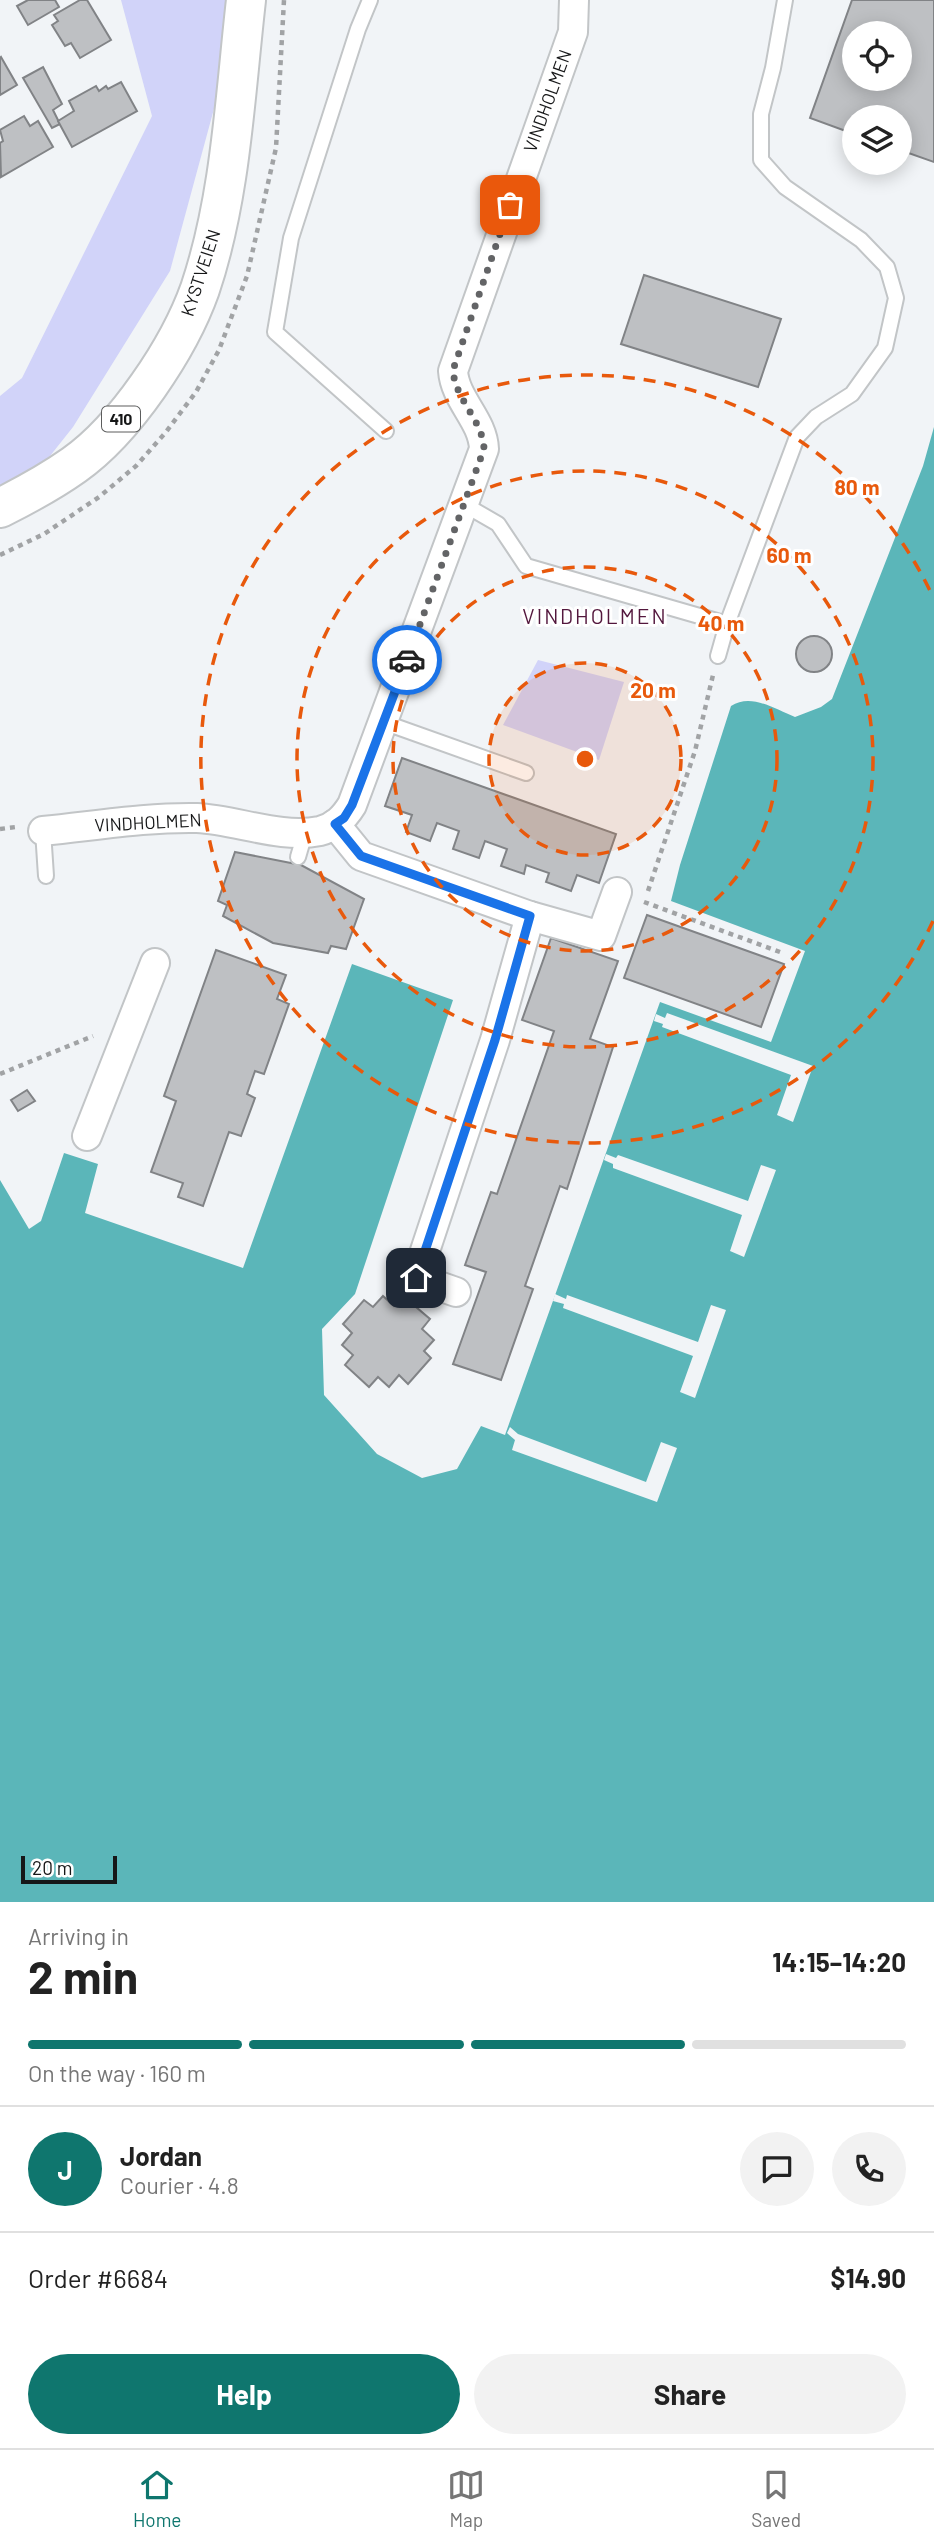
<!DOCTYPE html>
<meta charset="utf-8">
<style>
body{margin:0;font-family:Barlow,sans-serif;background:#f2f2f2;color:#222;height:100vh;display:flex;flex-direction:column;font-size:26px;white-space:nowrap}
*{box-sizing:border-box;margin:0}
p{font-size:23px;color:#767676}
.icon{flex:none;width:38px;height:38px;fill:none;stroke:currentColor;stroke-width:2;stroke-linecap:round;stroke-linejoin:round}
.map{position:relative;height:1902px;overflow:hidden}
.details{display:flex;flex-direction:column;background:#fff;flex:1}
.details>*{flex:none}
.buttons{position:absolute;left:842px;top:21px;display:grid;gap:14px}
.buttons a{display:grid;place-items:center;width:70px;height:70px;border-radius:50%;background:#fff;box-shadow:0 4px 18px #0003;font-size:35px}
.scale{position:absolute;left:21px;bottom:18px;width:96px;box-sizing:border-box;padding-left:7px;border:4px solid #161718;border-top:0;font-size:19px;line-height:24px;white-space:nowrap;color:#161718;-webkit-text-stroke:5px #fff;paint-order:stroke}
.pin{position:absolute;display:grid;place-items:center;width:60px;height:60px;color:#fff;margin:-30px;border-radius:14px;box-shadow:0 4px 10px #0006}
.courier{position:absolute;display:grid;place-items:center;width:70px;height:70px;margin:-35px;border:5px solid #1a73e8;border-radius:50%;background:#fff;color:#222;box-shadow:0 2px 9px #0007}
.head em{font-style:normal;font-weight:700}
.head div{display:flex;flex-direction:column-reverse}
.head{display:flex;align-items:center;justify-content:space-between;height:119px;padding:0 28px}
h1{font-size:46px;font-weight:700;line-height:52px}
.bar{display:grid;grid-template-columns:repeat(4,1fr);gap:10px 7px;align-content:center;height:84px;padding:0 28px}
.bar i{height:9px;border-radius:5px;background:#e0e0e0}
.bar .active{background:#0f766e}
.bar p{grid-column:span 4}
.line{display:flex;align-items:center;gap:18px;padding:0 28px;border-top:2px solid #e0e0e0}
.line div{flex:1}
.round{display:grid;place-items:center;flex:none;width:74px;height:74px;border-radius:37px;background:#f2f2f2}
.button{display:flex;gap:14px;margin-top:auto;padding:14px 28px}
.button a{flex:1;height:80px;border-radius:42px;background:#0f766e;color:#fff;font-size:28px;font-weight:700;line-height:80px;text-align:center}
.button a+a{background:#f2f2f2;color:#222}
.menu{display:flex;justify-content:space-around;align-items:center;height:98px;border-top:2px solid #e0e0e0;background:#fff;font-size:19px;color:#767676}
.menu a{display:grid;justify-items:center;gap:4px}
.menu .active{color:#0f766e}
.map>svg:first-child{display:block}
.green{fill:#d1d3f9}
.water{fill:#5bb6b9}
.pier{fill:#f1f4f7}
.building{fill:#bec0c3;stroke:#818386;stroke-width:2;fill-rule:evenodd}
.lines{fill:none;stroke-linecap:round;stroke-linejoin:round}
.service-casing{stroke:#c2c5c7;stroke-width:18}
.minor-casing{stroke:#c2c5c7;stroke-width:32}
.primary-casing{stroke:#c2c5c7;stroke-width:42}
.path{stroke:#a1a3a5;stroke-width:4.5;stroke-dasharray:5 5;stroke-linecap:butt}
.service{stroke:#fff;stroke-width:14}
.minor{stroke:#fff;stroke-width:28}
.primary{stroke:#fff;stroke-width:38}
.done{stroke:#636466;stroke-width:7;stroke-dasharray:0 12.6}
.route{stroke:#1a73e8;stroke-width:9}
.ring{fill:none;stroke:#e8590c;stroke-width:3.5;stroke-dasharray:12 9}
.labels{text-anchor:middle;stroke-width:6;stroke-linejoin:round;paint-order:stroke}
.shield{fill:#fff;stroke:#5c5d5d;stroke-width:2}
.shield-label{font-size:16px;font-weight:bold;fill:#161718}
.street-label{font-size:18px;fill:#161718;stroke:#fff}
.quarter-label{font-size:21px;letter-spacing:2px;fill:#53173d;stroke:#fff}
.centre{fill:#e8590c;stroke:#fff;stroke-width:3.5}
.ring-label{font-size:21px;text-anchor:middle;font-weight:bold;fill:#e8590c;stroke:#fff;stroke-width:6;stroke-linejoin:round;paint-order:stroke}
</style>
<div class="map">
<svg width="934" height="1902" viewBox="0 0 934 1902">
<rect width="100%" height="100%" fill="#f1f4f7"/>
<g class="green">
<polygon points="121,0 228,0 218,94 170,271 73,427 0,519 0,396 22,378 152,116"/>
<polygon points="538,660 624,682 599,760 503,725"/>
</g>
<path class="water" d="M 934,427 L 934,1902 L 0,1902 L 0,1180 L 29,1229 L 41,1221 L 64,1153 L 98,1164 L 85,1213 L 243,1268 L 352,964 L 453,1000 L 355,1294 L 322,1329 L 324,1395 L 377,1454 L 422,1478 L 457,1469 L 481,1426 L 505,1435 L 660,1002 L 771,1042 L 805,951 L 671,901 L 680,865 L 731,706 C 751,693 775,709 795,717 L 821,707 L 832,699 L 923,466 Z"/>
<g class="pier">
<polygon points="667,1013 813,1066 793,1122 777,1115 791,1075 662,1027 663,1024 654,1021 656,1014 665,1018"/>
<polygon points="606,1154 616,1158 618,1155 748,1201 761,1165 776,1170 744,1257 730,1251 742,1215 613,1168 613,1164 604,1160"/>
<polygon points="555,1294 566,1299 567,1295 698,1342 711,1305 726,1310 695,1398 680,1392 693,1356 563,1308 564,1304 553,1301"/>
<polygon points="510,1427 518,1434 646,1482 661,1442 677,1448 657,1502 512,1450 515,1440 507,1433"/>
</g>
<g class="building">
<polygon points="28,0 55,0 59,7 28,25 17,6"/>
<polygon points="80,0 87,0 111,40 80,58 71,43 65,46 52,25 58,21 54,15"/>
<path d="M 852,0 L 934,0 L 934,162 L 900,150 L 900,117 L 854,117 L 854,134 L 810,118 ZM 854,33 L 900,33 L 900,79 L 854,79 Z"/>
<polygon points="1,57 17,85 0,95 0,58"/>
<polygon points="43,67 62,104 53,110 60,124 52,128 23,78"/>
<polygon points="121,82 137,111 72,147 58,121 74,111 69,101 96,86 99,91 106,86 108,89"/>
<polygon points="24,116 30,126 38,121 53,147 1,177 0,143 3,141 0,130"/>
<polygon points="644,275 781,319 758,387 621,344"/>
<circle cx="814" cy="654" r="18"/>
<polygon points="402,758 616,834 599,883 577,875 571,891 546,882 549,873 526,865 524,874 501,866 507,849 485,841 479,858 453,849 459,831 437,823 430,841 406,832 412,815 385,806"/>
<polygon points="235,852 301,865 364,899 346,949 331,946 328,953 273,943 223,916 227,905 218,901"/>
<polygon points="647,915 784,964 761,1027 624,978"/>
<polygon points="551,938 618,961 590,1039 613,1047 567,1189 560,1186 525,1286 533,1289 501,1380 453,1364 486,1272 465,1265 491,1192 497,1194 554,1031 522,1020"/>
<polygon points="216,950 286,975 277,999 289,1004 264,1074 255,1071 247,1094 255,1098 241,1136 229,1132 203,1206 178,1197 183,1183 151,1172 176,1101 164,1096"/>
<polygon points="27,1090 35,1101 18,1111 11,1100"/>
<polygon points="383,1296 394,1306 403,1296 430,1319 422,1329 434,1340 424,1351 431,1358 408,1384 399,1375 389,1387 378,1377 369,1387 345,1365 353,1355 342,1345 352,1333 343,1324 364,1300 373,1307"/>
</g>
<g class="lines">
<g class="service-casing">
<g id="service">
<polyline points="370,0 358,29 291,238 275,332 386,431"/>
<polyline points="465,505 498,524 526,566 727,624"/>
<polyline points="718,656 727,624 797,437 816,417 852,394 885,348 896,298 887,267 861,240 785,187 761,160 761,114 773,68 785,0"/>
<polyline points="383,722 526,773"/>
<polyline points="43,831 46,876"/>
<polyline points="298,857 305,833"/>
</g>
</g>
<g class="minor-casing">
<g id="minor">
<polyline points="335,824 361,856 530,916 601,936 617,892"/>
<path d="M 43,831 C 94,826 146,817 197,818 C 237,820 280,839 320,831 C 335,827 344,818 352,805 L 484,449 C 483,420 455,400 453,371 L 573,32 L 574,0"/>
<polyline points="87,1136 155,963"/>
<polyline points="456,1292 416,1278 495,1040 530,916"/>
</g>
</g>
<g class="primary-casing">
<path id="primary" d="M 0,508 C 26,495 50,482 74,465 C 125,429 179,348 200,289 C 231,197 235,96 246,0"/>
</g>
<g class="path">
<polyline points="0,555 44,534 99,497 136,466 166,432 196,392 219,350 247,276 276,148 284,0"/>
<polyline points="0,829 16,827"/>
<polyline points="648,891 695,751 713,675"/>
<polyline points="644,902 780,952"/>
<polyline points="0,1074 93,1036"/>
</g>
<use href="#service" class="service"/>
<use href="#minor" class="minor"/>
<use href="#primary" class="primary"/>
</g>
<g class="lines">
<path class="done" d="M 407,660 L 484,449 C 483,420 455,400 453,370 L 510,205"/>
<polyline class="route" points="407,660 352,805 344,818 335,824 361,856 530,916 495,1040 416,1278"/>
</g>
<circle cx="585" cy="759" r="96" fill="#e8590c" fill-opacity=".12"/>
<g class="ring">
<circle cx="585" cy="759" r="96"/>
<circle cx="585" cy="759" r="192"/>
<circle cx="585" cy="759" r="288"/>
<path d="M933 921A384 384 0 1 1 933 597"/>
</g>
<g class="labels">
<rect class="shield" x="102" y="406.5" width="38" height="25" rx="5"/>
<g class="shield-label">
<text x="121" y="425">410</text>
</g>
<g class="street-label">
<text transform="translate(548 101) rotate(-70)" y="6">VINDHOLMEN</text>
<text transform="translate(201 273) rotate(-72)" y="6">KYSTVEIEN</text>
<text transform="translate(148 823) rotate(-3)" y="6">VINDHOLMEN</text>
</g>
<g class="quarter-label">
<text x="595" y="624">VINDHOLMEN</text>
</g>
</g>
<circle cx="585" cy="759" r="10" class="centre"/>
<g class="ring-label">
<text x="857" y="495">80 m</text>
<text x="789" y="563">60 m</text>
<text x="721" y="631">40 m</text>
<text x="653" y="698">20 m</text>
</g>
</svg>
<div class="buttons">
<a><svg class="icon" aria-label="locate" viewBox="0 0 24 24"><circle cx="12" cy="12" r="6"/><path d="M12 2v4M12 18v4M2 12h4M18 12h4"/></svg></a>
<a><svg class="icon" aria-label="layers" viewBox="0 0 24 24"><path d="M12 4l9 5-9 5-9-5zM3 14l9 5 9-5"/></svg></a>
</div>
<div class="scale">20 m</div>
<div class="pin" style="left:510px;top:205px;background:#ea580c"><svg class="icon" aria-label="bag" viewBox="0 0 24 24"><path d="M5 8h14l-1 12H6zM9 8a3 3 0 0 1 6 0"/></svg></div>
<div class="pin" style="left:416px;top:1278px;background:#1f2937"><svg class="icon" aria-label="home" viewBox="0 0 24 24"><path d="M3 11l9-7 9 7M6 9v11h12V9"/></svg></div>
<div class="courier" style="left:407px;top:660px"><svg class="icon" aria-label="car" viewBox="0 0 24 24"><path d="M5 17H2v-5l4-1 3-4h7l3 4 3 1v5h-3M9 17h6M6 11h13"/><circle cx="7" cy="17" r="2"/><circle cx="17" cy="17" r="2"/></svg></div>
</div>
<section class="details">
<div class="head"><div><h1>2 min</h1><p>Arriving in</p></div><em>14:15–14:20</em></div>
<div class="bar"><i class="active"></i><i class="active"></i><i class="active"></i><i></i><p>On the way · 160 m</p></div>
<div class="line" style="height:126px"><b class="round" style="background:#0f766e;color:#fff">J</b><div><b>Jordan</b><p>Courier · 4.8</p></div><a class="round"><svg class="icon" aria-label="chat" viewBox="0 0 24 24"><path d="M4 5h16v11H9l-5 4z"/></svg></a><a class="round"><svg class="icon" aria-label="phone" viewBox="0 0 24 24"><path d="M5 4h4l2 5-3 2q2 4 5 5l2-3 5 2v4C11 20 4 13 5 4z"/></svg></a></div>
<div class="line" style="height:91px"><div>Order #6684</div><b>$14.90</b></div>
<div class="button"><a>Help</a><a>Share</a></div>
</section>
<nav class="menu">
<a class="active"><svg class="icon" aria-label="home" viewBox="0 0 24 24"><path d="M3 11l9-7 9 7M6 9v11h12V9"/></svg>Home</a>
<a><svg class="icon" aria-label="map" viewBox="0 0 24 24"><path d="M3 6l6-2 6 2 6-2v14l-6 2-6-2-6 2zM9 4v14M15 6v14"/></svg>Map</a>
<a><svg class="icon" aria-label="saved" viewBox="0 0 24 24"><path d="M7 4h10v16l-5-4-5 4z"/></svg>Saved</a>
</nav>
